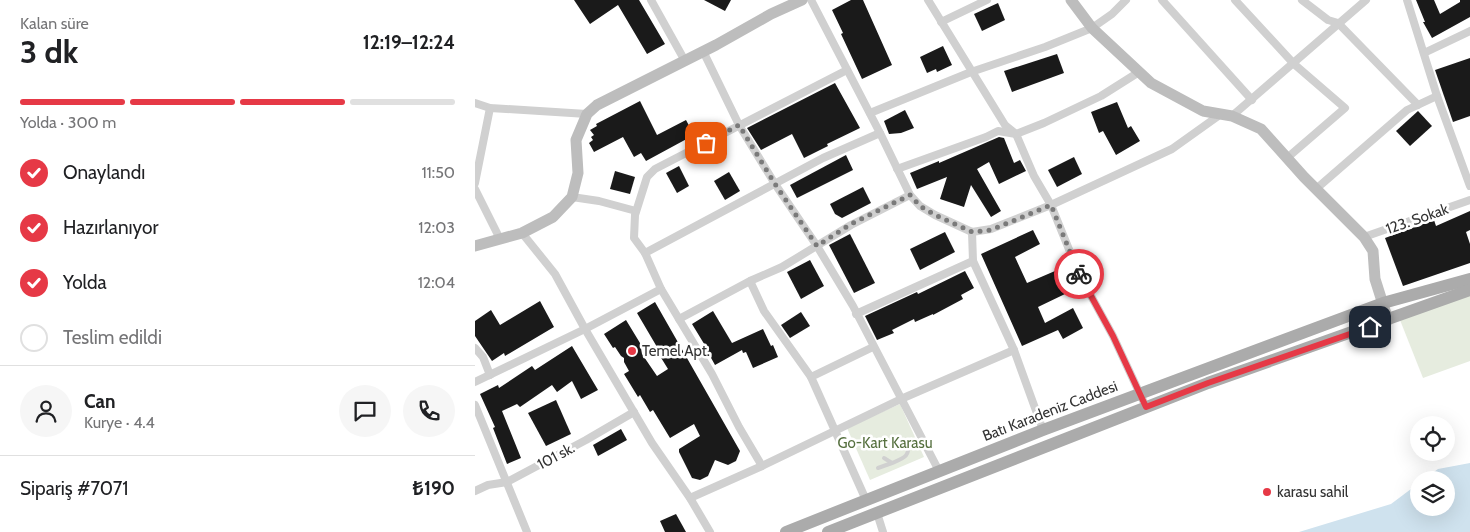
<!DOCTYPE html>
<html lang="tr">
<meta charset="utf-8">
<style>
body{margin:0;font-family:Cabin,sans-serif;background:#f6f6f6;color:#202124;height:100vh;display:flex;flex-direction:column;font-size:19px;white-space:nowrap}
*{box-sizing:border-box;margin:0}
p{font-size:16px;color:#757577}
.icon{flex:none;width:28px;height:28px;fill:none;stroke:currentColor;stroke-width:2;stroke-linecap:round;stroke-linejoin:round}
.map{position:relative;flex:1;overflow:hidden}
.sheet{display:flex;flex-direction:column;background:#fff;width:475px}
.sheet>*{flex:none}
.controls{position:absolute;left:935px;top:416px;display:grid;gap:10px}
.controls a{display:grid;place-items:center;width:45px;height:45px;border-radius:50%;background:#fff;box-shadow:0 5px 20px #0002;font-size:25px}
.pin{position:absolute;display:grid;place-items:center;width:42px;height:42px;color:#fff;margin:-21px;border-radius:10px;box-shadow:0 2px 8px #0006}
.courier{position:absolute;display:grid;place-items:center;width:50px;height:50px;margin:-25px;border:4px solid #e63946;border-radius:50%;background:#fff;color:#222;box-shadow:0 1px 6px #0007}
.overview em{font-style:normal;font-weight:700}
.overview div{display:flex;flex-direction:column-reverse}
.overview{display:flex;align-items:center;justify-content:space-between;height:85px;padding:0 20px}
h1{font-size:32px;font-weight:700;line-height:38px}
.bar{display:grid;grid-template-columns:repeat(4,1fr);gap:8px 5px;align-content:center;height:60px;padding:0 20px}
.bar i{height:6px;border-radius:4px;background:#e0e0e0}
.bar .on{background:#e63946}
.bar p{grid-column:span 4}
.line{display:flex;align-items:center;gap:12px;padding:0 20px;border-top:1px solid #e0e0e0}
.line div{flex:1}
.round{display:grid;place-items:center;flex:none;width:52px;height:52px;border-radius:26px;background:#f6f6f6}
ol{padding:0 20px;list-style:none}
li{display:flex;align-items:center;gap:15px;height:55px}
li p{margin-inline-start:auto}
li .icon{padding:5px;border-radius:50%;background:#e63946;color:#fff;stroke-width:4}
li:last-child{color:#757577}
li i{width:28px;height:28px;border:2px solid #e0e0e0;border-radius:50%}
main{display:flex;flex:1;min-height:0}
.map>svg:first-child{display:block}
.green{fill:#e6ecdf}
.water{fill:#cfe2ee}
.building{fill:#1a1a1a}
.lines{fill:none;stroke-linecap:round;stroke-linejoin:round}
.lane{stroke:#d0d0d0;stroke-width:4}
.street{stroke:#d0d0d0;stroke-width:8}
.secondary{stroke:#bdbdbd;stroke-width:11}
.primary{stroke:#ababab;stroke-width:12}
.done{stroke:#7a7a7a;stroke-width:5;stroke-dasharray:0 9}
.route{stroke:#e63946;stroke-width:6}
.poi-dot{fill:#e63946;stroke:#fff;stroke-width:2}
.labels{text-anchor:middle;stroke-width:5;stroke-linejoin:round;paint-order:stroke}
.street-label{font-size:15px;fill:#333;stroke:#fff}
.poi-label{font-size:15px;fill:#333;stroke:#fff;text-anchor:start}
.park-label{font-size:15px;fill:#56703f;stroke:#fff}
</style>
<main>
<section class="sheet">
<div class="overview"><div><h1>3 dk</h1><p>Kalan süre</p></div><em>12:19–12:24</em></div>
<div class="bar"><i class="on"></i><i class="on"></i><i class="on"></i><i></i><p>Yolda · 300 m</p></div>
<ol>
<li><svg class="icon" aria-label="check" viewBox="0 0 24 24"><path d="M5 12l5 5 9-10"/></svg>Onaylandı<p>11:50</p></li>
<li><svg class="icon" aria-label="check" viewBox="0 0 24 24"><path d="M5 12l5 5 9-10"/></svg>Hazırlanıyor<p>12:03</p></li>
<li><svg class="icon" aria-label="check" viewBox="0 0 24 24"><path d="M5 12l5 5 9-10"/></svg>Yolda<p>12:04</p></li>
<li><i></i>Teslim edildi</li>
</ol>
<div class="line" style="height:90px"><a class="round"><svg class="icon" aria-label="person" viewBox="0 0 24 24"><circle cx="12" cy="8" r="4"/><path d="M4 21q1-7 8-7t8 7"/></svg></a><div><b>Can</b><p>Kurye · 4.4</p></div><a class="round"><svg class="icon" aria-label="chat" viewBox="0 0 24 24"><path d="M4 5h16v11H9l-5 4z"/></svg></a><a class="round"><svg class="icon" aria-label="phone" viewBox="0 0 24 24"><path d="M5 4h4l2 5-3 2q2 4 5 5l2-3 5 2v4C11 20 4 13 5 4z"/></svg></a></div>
<div class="line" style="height:65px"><div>Sipariş #7071</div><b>₺190</b></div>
</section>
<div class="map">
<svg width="995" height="532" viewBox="0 0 995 532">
<rect width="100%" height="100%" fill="#fff"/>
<g class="green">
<polygon points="995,289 995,361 948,378 923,315"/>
<polygon points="425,404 449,457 395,480 372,428"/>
</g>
<polygon class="water" points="995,463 995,532 824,532 916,504 944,483 944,508 971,508 971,480 948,480 963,469"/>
<g class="building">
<polygon points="99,0 164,0 190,44 172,54 143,5 115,24"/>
<polygon points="229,0 256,0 250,11"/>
<polygon points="376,0 388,0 417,65 387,79 366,34 368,33 357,10"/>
<polygon points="941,0 959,0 965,14 985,2 985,0 995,0 995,17 957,38 948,22 950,22"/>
<polygon points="523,3 530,20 507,31 499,14"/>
<polygon points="468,46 477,65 462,72 461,69 452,73 445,57"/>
<polygon points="582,54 589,73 537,92 529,71"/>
<polygon points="995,58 995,116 978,122 960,70"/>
<polygon points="360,83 385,128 352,144 353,146 329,158 317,134 286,150 272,128"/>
<polygon points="165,101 182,135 211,120 219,135 171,161 166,153 159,157 148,137 119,152 114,143 118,140 116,137 119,135 115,130 122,126 121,124"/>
<polygon points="642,102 653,128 656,126 665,141 641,155 628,131 624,133 616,112"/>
<polygon points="430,110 439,128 426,133 414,134 409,121"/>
<polygon points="943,111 957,126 935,146 921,131"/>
<polygon points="524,137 529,138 539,163 545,160 551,171 524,184 514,162 502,169 526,211 516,217 496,185 489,207 465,199 472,177 442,189 435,173 464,161 464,163"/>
<polygon points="371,155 378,170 322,198 315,185"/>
<polygon points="599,157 607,174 582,187 573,170"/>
<polygon points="204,166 214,186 202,193 191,173"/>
<polygon points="140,171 160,177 155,194 135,189"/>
<polygon points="254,172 265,191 250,200 239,181"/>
<polygon points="388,187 396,203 367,218 360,214 355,204"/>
<polygon points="995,211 995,230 991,232 995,244 995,263 928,286 910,238 959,220 961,226"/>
<polygon points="558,230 565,244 540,257 552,283 580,271 590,294 563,307 570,323 598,308 608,328 588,339 583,330 547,346 506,254"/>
<polygon points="470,232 480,252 445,270 435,249"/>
<polygon points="375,234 400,283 379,293 354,245"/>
<polygon points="335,260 349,286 326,299 312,272"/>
<polygon points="490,271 499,288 486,295 488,299 458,315 458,314 440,322 439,319 417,330 419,333 402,340 390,316 442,292 443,294"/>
<polygon points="65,301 79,327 30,356 29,353 17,361 0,336 0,321 16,310 25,325"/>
<polygon points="180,302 265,451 261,461 253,465 240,460 233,476 225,480 217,478 204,452 204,449 225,436 219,424 195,438 178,410 175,412 165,395 163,397 149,374 154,371 149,362 149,358 146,356 140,347 138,348 129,334 151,320 165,343 167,354 182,376 193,369 180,348 182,347 162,313"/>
<polygon points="238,311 257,343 288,329 296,346 298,345 303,357 278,368 271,352 268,353 267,350 240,365 230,347 231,347 217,324"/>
<polygon points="326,312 335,326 315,338 306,325"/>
<polygon points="97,346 123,390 106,399 97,381 82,392 77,385 45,407 42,404 27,411 46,458 32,464 18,428 20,427 5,394 23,385 24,388 57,366 60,370"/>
<polygon points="81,400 96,434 71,446 53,413"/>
<polygon points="146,429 152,440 123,456 118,445"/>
<polygon points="201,514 211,532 190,532 185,521"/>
</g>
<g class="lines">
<g class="lane">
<path d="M 409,458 L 417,463 C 429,458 435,457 433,442"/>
<polyline points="403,468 417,463"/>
</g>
<g class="street">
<polyline points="176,0 210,61"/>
<polyline points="336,0 405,133 435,195 445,206 460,215 497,232 516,229 576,205 697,149 746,114"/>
<polyline points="453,0 530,125 541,134 559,176 576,205 604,274 638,336 671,407"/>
<polyline points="687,0 777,100"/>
<polyline points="760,0 819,64 870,108 812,158"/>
<polyline points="827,0 853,20 863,23 943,105"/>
<polyline points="932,0 962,96 995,186"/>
<polyline points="466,22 512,0"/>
<polyline points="228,51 264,125 300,184 342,246 378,306 464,471"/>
<polyline points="949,53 995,31"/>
<polyline points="0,103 15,108 112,114"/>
<polyline points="395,113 496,72 570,47 617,28 637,14 651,0"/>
<polyline points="757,116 891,0"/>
<polyline points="422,169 511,137 523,131 541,134 569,123 626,96 664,72"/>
<polyline points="0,183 15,108"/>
<polyline points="0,189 25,239"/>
<polyline points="841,189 932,110 962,96"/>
<polyline points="97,197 124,201 161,211"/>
<polyline points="497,232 498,261 539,350 568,430"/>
<polyline points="47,233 80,274 110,329 177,443 215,498 235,532"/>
<polyline points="889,237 995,200"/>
<polyline points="170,253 348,158 405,133"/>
<polyline points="275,281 289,311 336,377"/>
<polyline points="381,314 498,261"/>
<polyline points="204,319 275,281 307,267 376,225 435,195"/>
<polyline points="0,348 8,357 15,375"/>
<polyline points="0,382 110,329 186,289"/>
<polyline points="0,405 52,532"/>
<polyline points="287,466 264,427 237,374 186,289 170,253 159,238 160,215 172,177 180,169 372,70"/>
<polyline points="0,491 13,485 32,482 111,440 159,412"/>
<polyline points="215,498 287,466 426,399 539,350"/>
<polyline points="391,500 336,377 398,347"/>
<polyline points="402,513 408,532"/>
</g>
<g class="secondary">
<polyline points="596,0 617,28 676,83 728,111 757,116 786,129 829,177 889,237 898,251 900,279 913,320"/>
<polyline points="0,246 47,233 78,217 97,197 103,173 101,140 112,114 122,105 241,45 296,14 327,0"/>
</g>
<g class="primary">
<polyline points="311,532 568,430 908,303 995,279"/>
<polyline points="353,532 733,383 995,290"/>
</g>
</g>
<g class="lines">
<polyline class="done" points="231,143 264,125 300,184 342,246 376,224 435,195 445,206 460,215 497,232 516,230 576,205 604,274"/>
<polyline class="route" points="604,274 638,336 671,407 733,383 895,327"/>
</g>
<g class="poi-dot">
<circle cx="157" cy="351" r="5"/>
<circle cx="792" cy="492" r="5"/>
</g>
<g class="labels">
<g class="street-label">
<text transform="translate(942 219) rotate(-19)" y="5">123. Sokak</text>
<text transform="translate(575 411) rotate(-21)" y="5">Batı Karadeniz Caddesi</text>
<text transform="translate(81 456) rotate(-28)" y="5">101 sk.</text>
</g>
<g class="poi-label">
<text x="167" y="356">Temel Apt.</text>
<text x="802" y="497">karasu sahil</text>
</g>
<g class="park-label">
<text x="410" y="448">Go-Kart Karasu</text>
</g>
</g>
</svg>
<div class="controls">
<a><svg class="icon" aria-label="locate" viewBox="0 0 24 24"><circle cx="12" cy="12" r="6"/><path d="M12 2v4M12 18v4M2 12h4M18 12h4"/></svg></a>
<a><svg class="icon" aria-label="layers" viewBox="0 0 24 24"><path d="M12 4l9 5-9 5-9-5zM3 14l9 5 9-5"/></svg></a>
</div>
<div class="pin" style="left:231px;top:143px;background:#ea580c"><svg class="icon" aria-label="bag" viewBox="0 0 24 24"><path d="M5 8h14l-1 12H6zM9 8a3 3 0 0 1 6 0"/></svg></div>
<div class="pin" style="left:895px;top:327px;background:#1f2937"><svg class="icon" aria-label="home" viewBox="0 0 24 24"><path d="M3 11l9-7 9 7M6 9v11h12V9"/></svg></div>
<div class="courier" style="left:604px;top:274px"><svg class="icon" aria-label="bike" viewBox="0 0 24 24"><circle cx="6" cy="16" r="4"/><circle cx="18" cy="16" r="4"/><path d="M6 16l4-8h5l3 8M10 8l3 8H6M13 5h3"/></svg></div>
</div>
</main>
